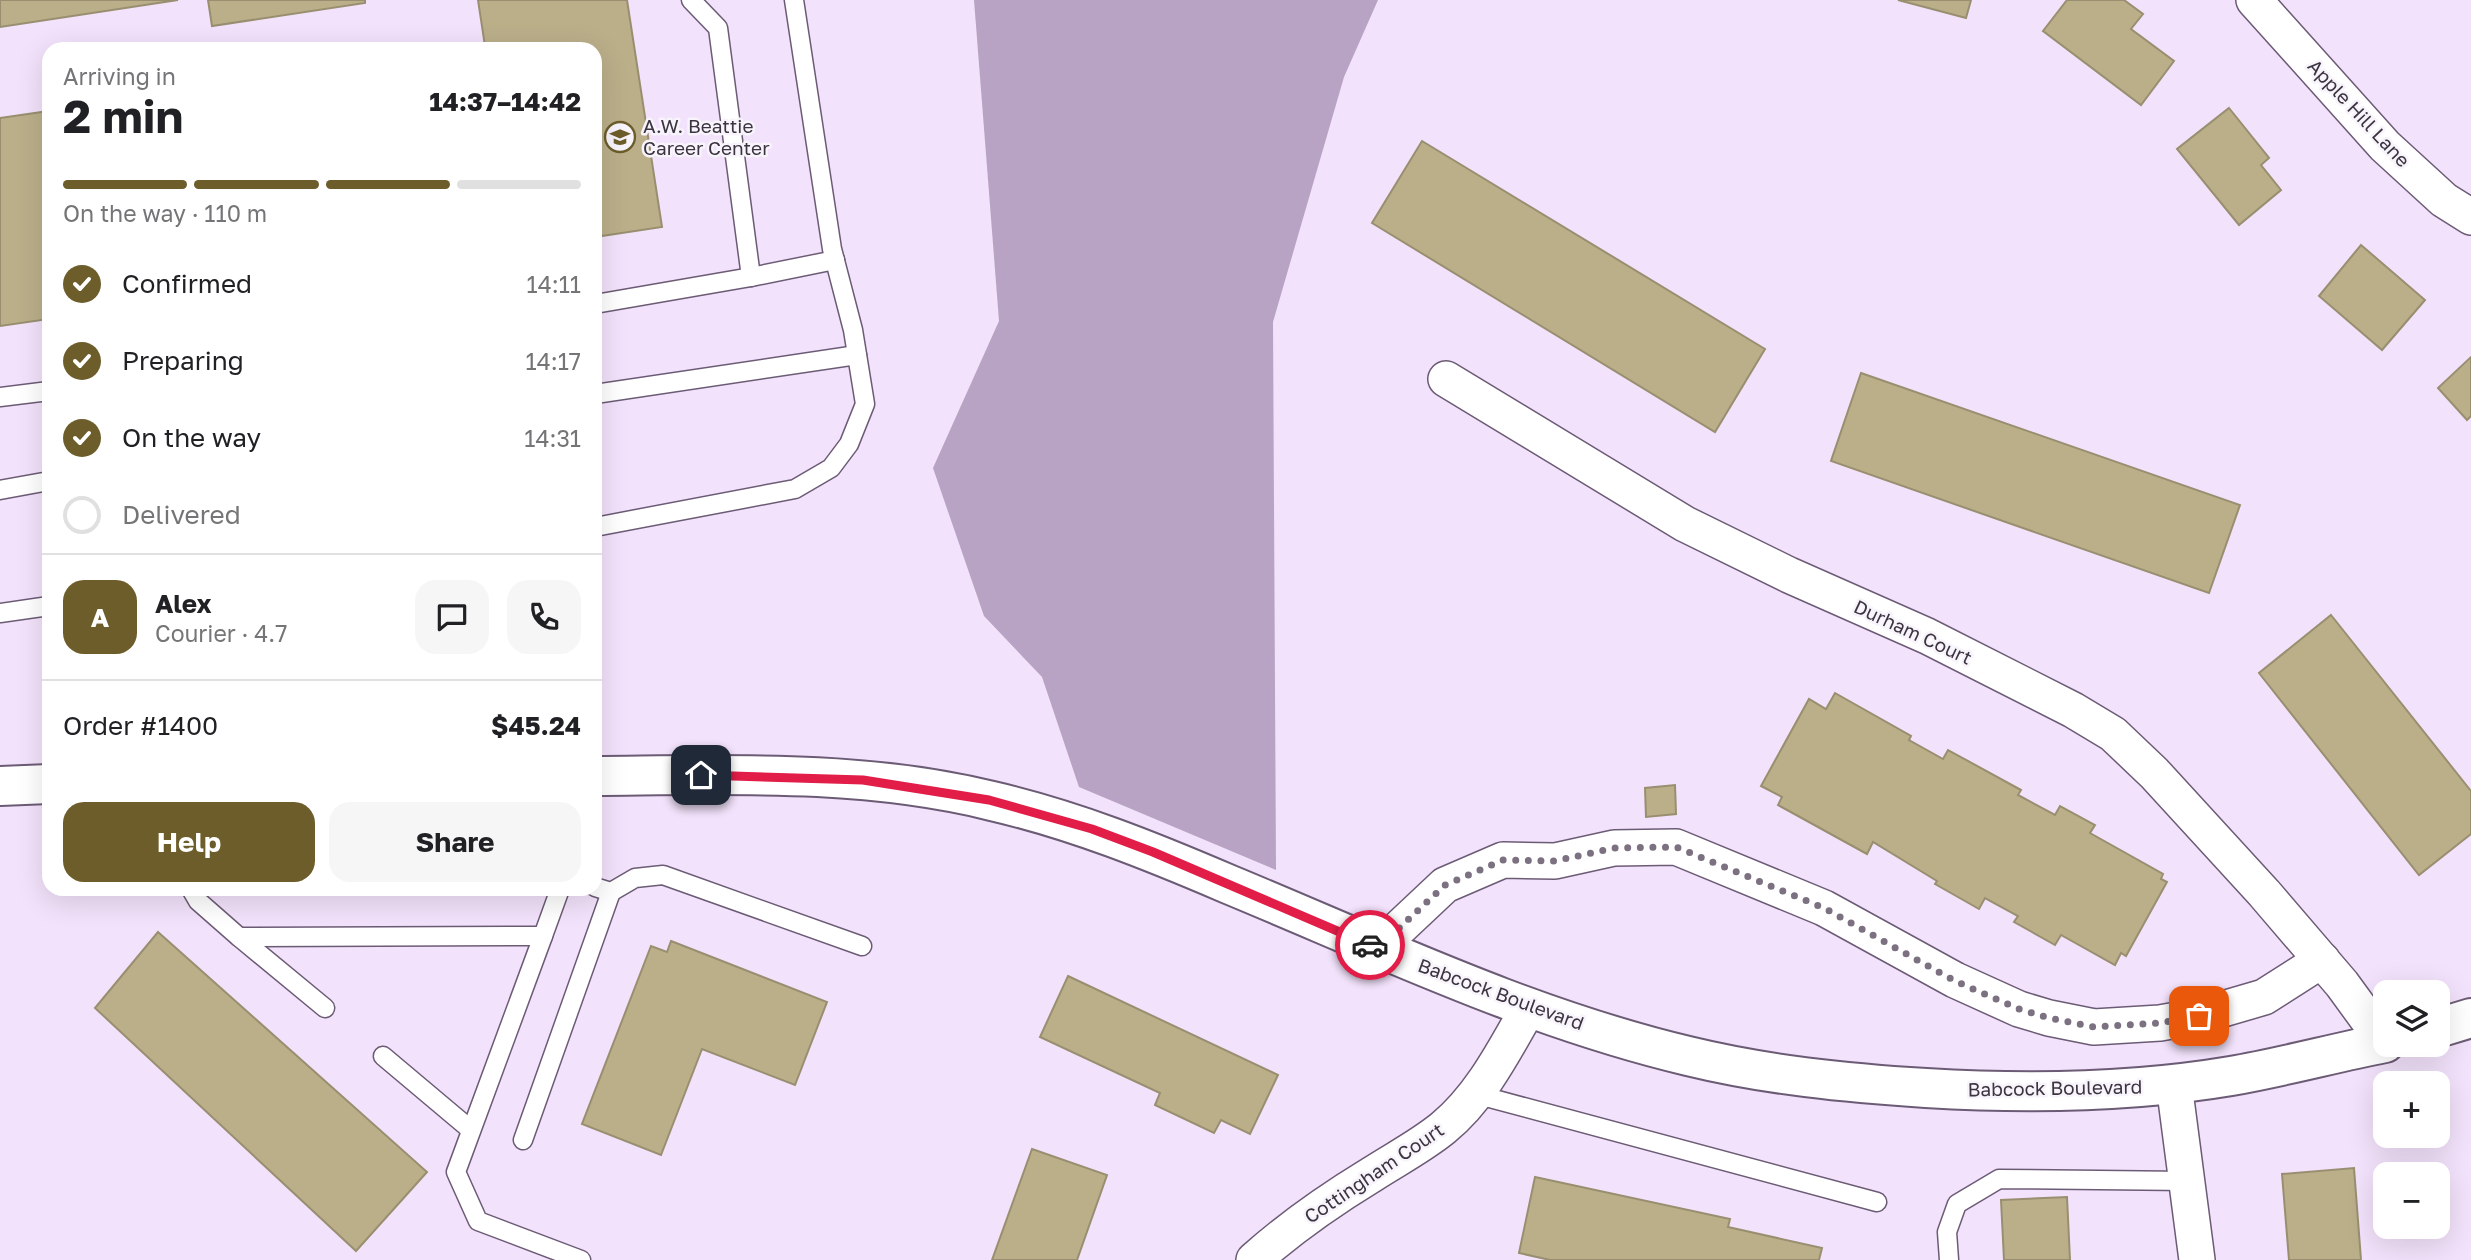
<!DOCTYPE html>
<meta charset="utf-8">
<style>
body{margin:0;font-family:"Golos Text",sans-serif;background:#f6f6f6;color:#202124;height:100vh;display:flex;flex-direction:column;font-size:26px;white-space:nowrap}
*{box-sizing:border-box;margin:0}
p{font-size:23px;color:#757577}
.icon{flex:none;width:38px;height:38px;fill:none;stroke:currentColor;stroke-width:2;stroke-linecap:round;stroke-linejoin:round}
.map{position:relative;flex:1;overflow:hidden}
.details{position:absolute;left:42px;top:42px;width:560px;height:854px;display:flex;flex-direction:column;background:#fff;border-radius:21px;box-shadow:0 7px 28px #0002}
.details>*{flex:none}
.tools{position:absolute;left:2373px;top:980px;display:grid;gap:14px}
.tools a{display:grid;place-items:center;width:77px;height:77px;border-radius:14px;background:#fff;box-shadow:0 7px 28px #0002;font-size:35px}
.pin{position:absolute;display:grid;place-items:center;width:60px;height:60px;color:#fff;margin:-30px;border-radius:14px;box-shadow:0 4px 10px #0006}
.courier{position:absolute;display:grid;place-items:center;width:70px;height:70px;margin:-35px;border:5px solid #e11d48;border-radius:50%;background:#fff;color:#222;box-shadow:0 2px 9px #0007}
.head em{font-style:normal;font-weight:700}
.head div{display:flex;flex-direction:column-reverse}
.head{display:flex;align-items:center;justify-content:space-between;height:119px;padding:0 21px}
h1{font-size:46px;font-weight:700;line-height:52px}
.bar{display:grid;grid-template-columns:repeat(4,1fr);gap:10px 7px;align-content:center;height:84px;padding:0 21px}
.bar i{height:9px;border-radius:5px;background:#e0e0e0}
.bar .selected{background:#6c5d2a}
.bar p{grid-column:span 4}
.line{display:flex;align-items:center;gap:18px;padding:0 21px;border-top:2px solid #e0e0e0}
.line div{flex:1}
.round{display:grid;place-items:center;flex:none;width:74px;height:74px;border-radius:21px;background:#f6f6f6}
ol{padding:0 21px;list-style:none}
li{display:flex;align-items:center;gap:21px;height:77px}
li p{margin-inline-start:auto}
li .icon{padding:7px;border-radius:50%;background:#6c5d2a;color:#fff;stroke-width:4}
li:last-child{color:#757577}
li i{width:38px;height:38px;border:4px solid #e0e0e0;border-radius:50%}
.action{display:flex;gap:14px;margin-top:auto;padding:14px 21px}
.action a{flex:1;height:80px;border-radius:21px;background:#6c5d2a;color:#fff;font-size:28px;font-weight:700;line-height:80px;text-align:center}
.action a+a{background:#f6f6f6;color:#202124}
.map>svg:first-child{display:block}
.forest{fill:#b8a3c4}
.building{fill:#bbaf8a;stroke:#998f70;stroke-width:2}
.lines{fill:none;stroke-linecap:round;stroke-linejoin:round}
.lane-casing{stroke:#6c5b75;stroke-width:21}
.street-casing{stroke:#6c5b75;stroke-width:38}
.secondary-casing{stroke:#6c5b75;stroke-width:42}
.lane{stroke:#fff;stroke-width:18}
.street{stroke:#fff;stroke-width:35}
.secondary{stroke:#fff;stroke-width:38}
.done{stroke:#7c7181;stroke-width:7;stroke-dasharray:0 12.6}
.route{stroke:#e11d48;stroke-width:9}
.labels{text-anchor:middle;stroke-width:5;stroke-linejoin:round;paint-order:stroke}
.street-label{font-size:19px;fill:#3c3440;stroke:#f8f4fb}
.poi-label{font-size:19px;fill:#3c3440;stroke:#f8f4fb;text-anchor:start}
</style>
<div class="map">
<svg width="2471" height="1260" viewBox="0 0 2471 1260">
<rect width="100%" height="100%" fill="#f2e2fb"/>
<polygon class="forest" points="974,0 1378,0 1344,77 1273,322 1276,870 1079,787 1042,677 984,616 933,468 999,321"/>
<g class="building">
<polygon points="0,0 178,0 0,27"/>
<polygon points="208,0 365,0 365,3 212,26"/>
<polygon points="478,0 627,0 662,227 595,237 595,49 463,49 485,46"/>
<polygon points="1898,0 1971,0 1966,18"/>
<polygon points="2067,0 2124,0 2143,14 2131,29 2174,61 2141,105 2043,31"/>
<polygon points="2229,108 2269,158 2261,165 2281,190 2239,225 2177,149"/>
<polygon points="49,111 49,319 0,326 0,118"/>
<polygon points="1422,141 1765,349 1715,432 1372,223"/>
<polygon points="2361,245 2425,300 2382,350 2319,296"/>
<polygon points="2471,357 2471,416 2467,420 2438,388"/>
<polygon points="1861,373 2240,505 2209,593 1831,461"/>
<polygon points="2331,615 2471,791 2471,834 2419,875 2259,673"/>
<polygon points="1835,693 1911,736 1909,740 1943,759 1948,750 2021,790 2018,795 2055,815 2060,806 2095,825 2090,833 2163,874 2161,879 2167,882 2126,956 2121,953 2115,965 2061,935 2055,945 2014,922 2018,916 1985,898 1979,909 1935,884 1937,881 1873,842 1867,854 1778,805 1782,797 1761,786 1809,699 1826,709"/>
<polygon points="1675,785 1676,814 1646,817 1645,788"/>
<polygon points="158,932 427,1172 356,1251 95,1008"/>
<polygon points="671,941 827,1002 795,1085 702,1049 661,1155 582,1124 651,946 667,952"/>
<polygon points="1068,976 1278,1075 1250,1134 1221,1120 1214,1133 1155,1105 1160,1093 1040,1037"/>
<polygon points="1032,1149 1107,1175 1077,1260 992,1260"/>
<polygon points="2354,1168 2361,1260 2289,1260 2282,1174"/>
<polygon points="1535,1177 1730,1219 1728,1227 1822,1248 1819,1260 1550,1260 1519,1253"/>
<polygon points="2067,1197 2070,1260 2004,1260 2001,1200"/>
</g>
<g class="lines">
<g class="lane-casing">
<g id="lane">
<polyline points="691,0 718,28 751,277"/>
<polyline points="595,304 751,277 835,260"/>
<polyline points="595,394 857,355"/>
<polyline points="0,397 49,391"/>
<polyline points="0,490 49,481"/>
<polyline points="595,527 795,489 831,468 849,444 865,404 853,330 832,249 794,0"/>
<polyline points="0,613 49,606"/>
<polyline points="595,887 611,892 635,878 663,875 862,946"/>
<polyline points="191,889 198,901 239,937 543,936 560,889"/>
<polyline points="543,936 456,1172 478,1221 581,1260"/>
<polyline points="239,937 325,1008"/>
<polyline points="383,1056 471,1130"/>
<polyline points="1475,1094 1877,1202"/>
<polyline points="523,1140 611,892"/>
<polyline points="1949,1260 1947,1232 1957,1204 1999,1179 2187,1181"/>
</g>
</g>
<g class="street-casing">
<g id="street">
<polyline points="2254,0 2385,146 2444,200 2471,217"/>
<polyline points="1446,379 1685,524 1789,575 1927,636 2073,710 2113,734 2154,773 2264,893 2342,984 2385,1043"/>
<polyline points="1378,948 1445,885 1503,860 1555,861 1614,848 1676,847 1824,908 1955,980 2019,1009 2049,1018 2094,1027 2160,1023 2199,1016 2264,997 2322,960"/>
<polyline points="2174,1084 2197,1260"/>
<path d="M 1254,1260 C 1290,1228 1330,1200 1371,1175 C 1394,1160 1421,1146 1443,1128 C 1481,1097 1505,1049 1529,1007"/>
</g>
</g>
<g class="secondary-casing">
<g id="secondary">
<path d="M 595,776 C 727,775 863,769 992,801 C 1074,820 1151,851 1228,884 C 1378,946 1528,1018 1688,1056 C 1766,1075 1846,1083 1926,1088 C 2028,1094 2130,1093 2231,1076 C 2283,1067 2334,1053 2385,1043"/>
<polyline points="0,786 49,784"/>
<polyline points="2438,1028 2471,1018"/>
</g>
</g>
<use href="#lane" class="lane"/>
<use href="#street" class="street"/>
<use href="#secondary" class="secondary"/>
</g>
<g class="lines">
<polyline class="done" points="1370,945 1378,948 1445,885 1503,860 1555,861 1614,848 1676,847 1824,908 1955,981 2019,1009 2049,1018 2094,1027 2160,1023 2199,1016"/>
<polyline class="route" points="701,775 863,780 989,800 1092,829 1153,852 1370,945"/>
</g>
<defs>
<g id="school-ring" transform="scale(1.575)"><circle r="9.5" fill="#f8f4fb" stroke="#6c5d2a" stroke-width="1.5"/><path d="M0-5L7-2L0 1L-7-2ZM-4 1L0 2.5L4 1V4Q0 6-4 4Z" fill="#6c5d2a"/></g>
</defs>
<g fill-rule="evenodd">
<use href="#school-ring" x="620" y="137"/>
</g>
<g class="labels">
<g class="street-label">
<text transform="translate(2359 113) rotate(47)" y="7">Apple Hill Lane</text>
<text transform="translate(1913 632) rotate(25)" y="7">Durham Court</text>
<text transform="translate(1501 994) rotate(20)" y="7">Babcock Boulevard</text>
<text transform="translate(2055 1088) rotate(-1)" y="7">Babcock Boulevard</text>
<text transform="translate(1374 1173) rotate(-34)" y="7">Cottingham Court</text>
</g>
<g class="poi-label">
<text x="643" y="133">A.W. Beattie<tspan x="643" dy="22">Career Center</tspan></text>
</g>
</g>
</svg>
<div class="tools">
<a><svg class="icon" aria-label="layers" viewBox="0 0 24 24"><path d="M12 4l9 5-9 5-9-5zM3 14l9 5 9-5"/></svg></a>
<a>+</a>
<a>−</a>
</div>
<div class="pin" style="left:2199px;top:1016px;background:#ea580c"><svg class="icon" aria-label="bag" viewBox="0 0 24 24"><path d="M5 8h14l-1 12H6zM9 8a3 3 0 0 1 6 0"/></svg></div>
<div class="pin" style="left:701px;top:775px;background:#1f2937"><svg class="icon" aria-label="home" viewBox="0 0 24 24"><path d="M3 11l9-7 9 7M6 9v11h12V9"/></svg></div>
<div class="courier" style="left:1370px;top:945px"><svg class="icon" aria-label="car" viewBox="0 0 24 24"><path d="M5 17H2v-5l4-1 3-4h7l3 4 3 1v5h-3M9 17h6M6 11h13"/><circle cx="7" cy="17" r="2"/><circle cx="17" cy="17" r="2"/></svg></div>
<section class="details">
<div class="head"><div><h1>2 min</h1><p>Arriving in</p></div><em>14:37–14:42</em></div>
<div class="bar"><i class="selected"></i><i class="selected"></i><i class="selected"></i><i></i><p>On the way · 110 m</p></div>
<ol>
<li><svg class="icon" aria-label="check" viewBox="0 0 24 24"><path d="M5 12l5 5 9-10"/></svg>Confirmed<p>14:11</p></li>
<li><svg class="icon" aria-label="check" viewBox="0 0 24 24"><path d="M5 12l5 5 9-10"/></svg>Preparing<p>14:17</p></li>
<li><svg class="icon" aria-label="check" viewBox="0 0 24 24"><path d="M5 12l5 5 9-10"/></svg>On the way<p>14:31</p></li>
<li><i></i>Delivered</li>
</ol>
<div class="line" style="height:126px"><b class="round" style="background:#6c5d2a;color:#fff">A</b><div><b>Alex</b><p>Courier · 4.7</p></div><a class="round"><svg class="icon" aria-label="chat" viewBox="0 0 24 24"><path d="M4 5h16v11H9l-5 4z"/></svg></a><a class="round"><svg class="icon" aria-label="phone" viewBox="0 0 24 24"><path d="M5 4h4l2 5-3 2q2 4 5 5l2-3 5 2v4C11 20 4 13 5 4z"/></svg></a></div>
<div class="line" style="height:91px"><div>Order #1400</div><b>$45.24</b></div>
<div class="action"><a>Help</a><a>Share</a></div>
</section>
</div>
